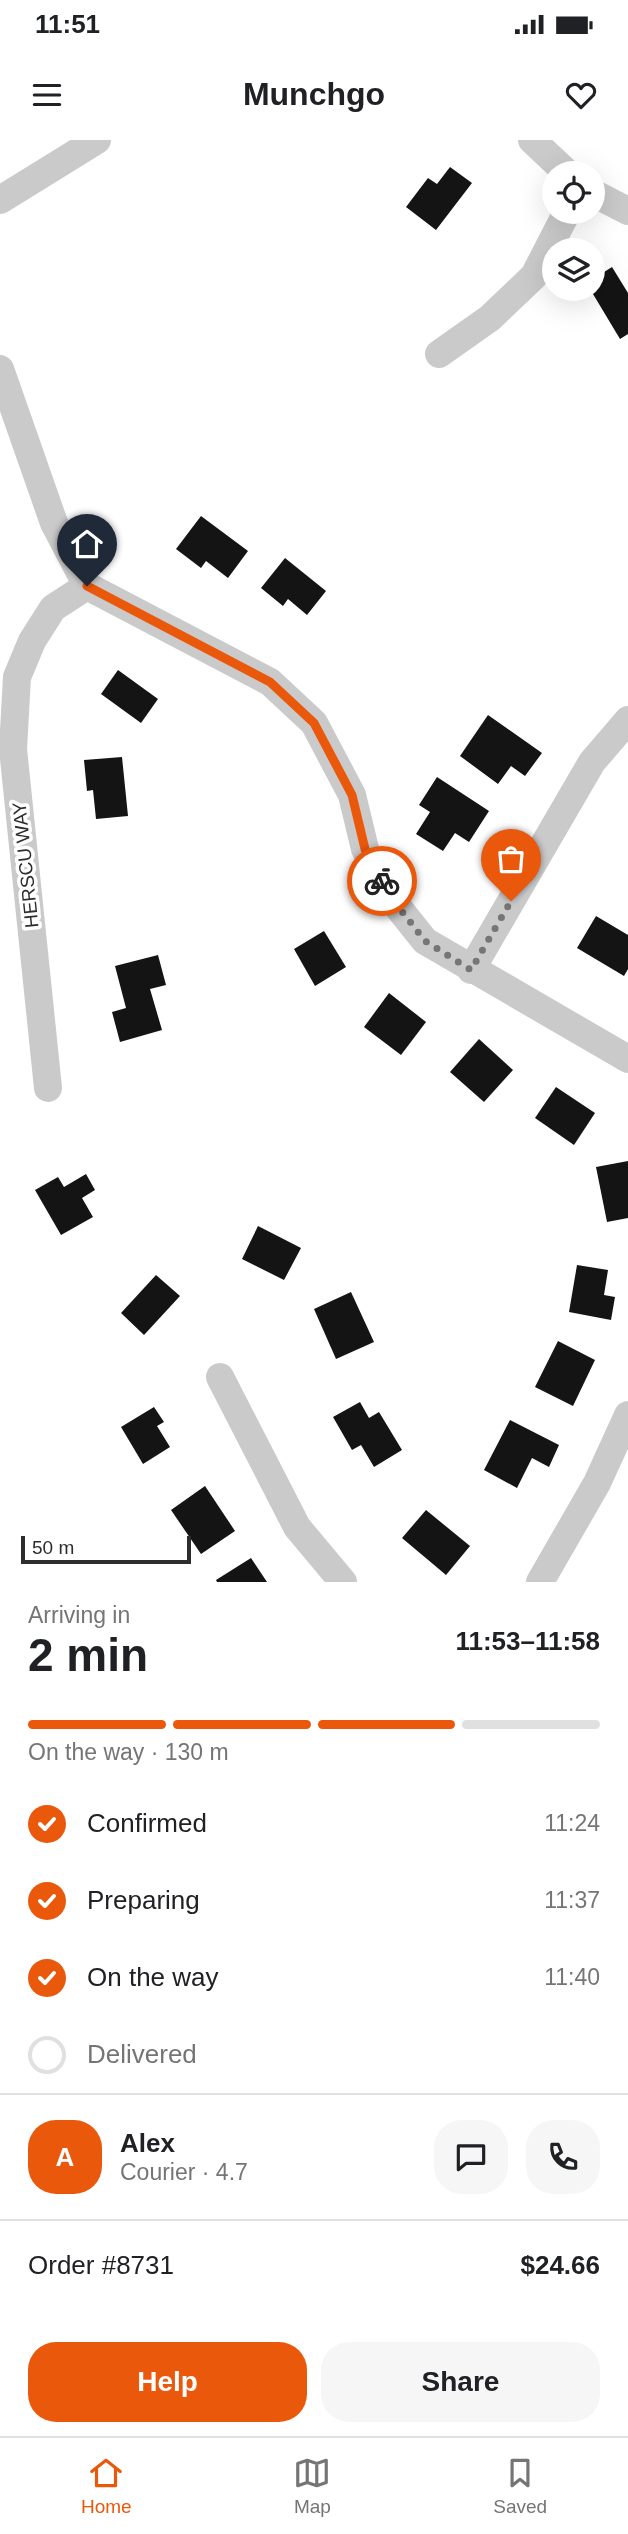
<!DOCTYPE html>
<meta charset="utf-8">
<style>
body{margin:0;font-family:Arial,sans-serif;background:#f6f6f6;color:#202124;height:100vh;display:flex;flex-direction:column;font-size:26px;white-space:nowrap}
*{box-sizing:border-box;margin:0}
p{font-size:23px;color:#757577}
.icon{flex:none;width:38px;height:38px;fill:none;stroke:currentColor;stroke-width:2;stroke-linecap:round;stroke-linejoin:round}
.map{position:relative;height:1442px;overflow:hidden}
.drawer{display:flex;flex-direction:column;background:#fff;flex:1}
.drawer>*{flex:none}
.fabs{position:absolute;left:542px;top:21px;display:grid;gap:14px}
.fabs a{display:grid;place-items:center;width:63px;height:63px;border-radius:50%;background:#fff;box-shadow:0 7px 28px #0002;font-size:35px}
.scale{position:absolute;left:21px;bottom:18px;width:170px;box-sizing:border-box;padding-left:7px;border:4px solid #2d2d2d;border-top:0;font-size:19px;line-height:24px;white-space:nowrap;color:#2d2d2d;-webkit-text-stroke:5px #fff;paint-order:stroke}
.pin{position:absolute;display:grid;place-items:center;width:60px;height:60px;color:#fff;margin:-72px -30px;border-radius:50% 50% 50% 0;rotate:-45deg;box-shadow:0 0 7px #0007}
.pin .icon{rotate:45deg}
.courier{position:absolute;display:grid;place-items:center;width:70px;height:70px;margin:-35px;border:5px solid #ea580c;border-radius:50%;background:#fff;color:#222;box-shadow:0 2px 9px #0007}
.summary em{font-style:normal;font-weight:600}
.summary div{display:flex;flex-direction:column-reverse}
.summary{display:flex;align-items:center;justify-content:space-between;height:119px;padding:0 28px}
h1{font-size:46px;font-weight:600;line-height:52px}
.bar{display:grid;grid-template-columns:repeat(4,1fr);gap:10px 7px;align-content:center;height:84px;padding:0 28px}
.bar i{height:9px;border-radius:5px;background:#e0e0e0}
.bar .active{background:#ea580c}
.bar p{grid-column:span 4}
.line{display:flex;align-items:center;gap:18px;padding:0 28px;border-top:2px solid #e0e0e0}
.line div{flex:1}
.round{display:grid;place-items:center;flex:none;width:74px;height:74px;border-radius:28px;background:#f6f6f6}
ol{padding:0 28px;list-style:none}
li{display:flex;align-items:center;gap:21px;height:77px}
li p{margin-inline-start:auto}
li .icon{padding:7px;border-radius:50%;background:#ea580c;color:#fff;stroke-width:4}
li:last-child{color:#757577}
li i{width:38px;height:38px;border:4px solid #e0e0e0;border-radius:50%}
.action{display:flex;gap:14px;margin-top:auto;padding:14px 28px}
.action a{flex:1;height:80px;border-radius:28px;background:#ea580c;color:#fff;font-size:28px;font-weight:600;line-height:80px;text-align:center}
.action a+a{background:#f6f6f6;color:#202124}
.status{display:flex;justify-content:space-between;align-items:center;height:49px;padding:0 35px;background:#fff;direction:ltr}
.status svg{height:19px;fill:currentColor}
header{display:flex;justify-content:space-between;align-items:center;height:91px;padding:0 28px;background:#fff;font-size:32px;font-weight:600}
.menu{display:flex;justify-content:space-around;align-items:center;height:98px;border-top:2px solid #e0e0e0;background:#fff;font-size:19px;color:#757577}
.menu a{display:grid;justify-items:center;gap:4px}
.menu .active{color:#ea580c}
.map>svg:first-child{display:block}
.building{fill:#141414}
.lines{fill:none;stroke-linecap:round;stroke-linejoin:round}
.minor{stroke:#cacaca;stroke-width:28}
.done{stroke:#767676;stroke-width:7;stroke-dasharray:0 12.6}
.route{stroke:#ea580c;stroke-width:9}
.labels{text-anchor:middle;stroke-width:7;stroke-linejoin:round;paint-order:stroke}
.street-label{font-size:19px;fill:#2d2d2d;stroke:#fff}
</style>
<div class="status"><b>11:51</b><svg viewBox="0 0 49 12"><path d="M0 12V9h3v3zM5 12V6h3v6zM10 12V3h3v9zM15 12V0h3v12zM26 1h20v11H26zM47 4h2v5h-2z"/></svg></div>
<header><svg class="icon" aria-label="menu" viewBox="0 0 24 24"><path d="M4 6h16M4 12h16M4 18h16"/></svg>Munchgo<svg class="icon" aria-label="heart" viewBox="0 0 24 24"><path d="M12 20l-8-8c-3-5 5-10 8-4 3-6 11-1 8 4z"/></svg></header>
<div class="map">
<svg width="628" height="1442" viewBox="0 0 628 1442">
<rect width="100%" height="100%" fill="#fff"/>
<g class="building">
<polygon points="450,27 472,43 436,90 406,67 428,38 437,44"/>
<polygon points="612,127 628,153 628,194 620,199 590,149 593,149 593,139"/>
<polygon points="201,376 248,411 228,438 206,421 201,428 176,409"/>
<polygon points="285,418 326,451 307,475 288,459 283,466 261,448"/>
<polygon points="118,530 158,559 141,583 101,554"/>
<polygon points="488,575 542,613 525,636 511,626 498,644 460,616"/>
<polygon points="122,617 128,676 96,679 93,650 87,651 84,620"/>
<polygon points="437,637 489,671 469,702 455,693 443,711 416,694 430,672 419,665"/>
<polygon points="596,776 628,795 628,829 624,836 577,808"/>
<polygon points="324,791 346,827 315,846 294,809"/>
<polygon points="158,815 166,845 150,849 162,890 120,902 112,872 126,868 115,826"/>
<polygon points="389,853 426,882 401,915 364,887"/>
<polygon points="479,899 513,930 484,962 450,932"/>
<polygon points="556,947 595,973 574,1005 535,978"/>
<polygon points="628,1021 628,1078 607,1082 596,1027"/>
<polygon points="86,1034 95,1050 82,1058 93,1077 61,1095 35,1050 58,1037 64,1047"/>
<polygon points="258,1086 301,1108 284,1140 242,1119"/>
<polygon points="577,1125 608,1130 604,1155 615,1157 611,1180 569,1172"/>
<polygon points="156,1135 180,1156 144,1195 121,1173"/>
<polygon points="351,1152 374,1202 336,1219 314,1169"/>
<polygon points="558,1201 595,1220 573,1266 535,1247"/>
<polygon points="360,1262 369,1278 379,1272 402,1310 374,1327 361,1305 352,1310 333,1277"/>
<polygon points="154,1267 164,1282 157,1286 170,1307 143,1324 121,1287"/>
<polygon points="510,1280 559,1305 549,1327 532,1318 517,1348 484,1330"/>
<polygon points="205,1346 235,1391 201,1414 171,1370"/>
<polygon points="426,1370 470,1406 446,1435 402,1398"/>
<polygon points="251,1418 267,1442 217,1442 216,1440"/>
</g>
<g class="lines">
<g class="minor">
<polyline points="532,0 567,33"/>
<polyline points="593,53 628,71"/>
<polyline points="0,60 97,0"/>
<polyline points="439,214 490,178 534,136 567,72"/>
<polyline points="0,229 54,383 87,446 270,542 314,583 352,655 365,709 389,756 425,801 628,919"/>
<polyline points="471,830 592,622 628,580"/>
<polyline points="48,948 13,609 17,537 32,501 53,468 87,446"/>
<polyline points="220,1237 297,1387 343,1442"/>
<polyline points="540,1442 597,1343 628,1275"/>
</g>
</g>
<g class="lines">
<polyline class="done" points="382,741 390,756 425,801 471,830 511,761"/>
<polyline class="route" points="87,446 270,542 314,583 352,655 365,709 382,741"/>
</g>
<g class="labels">
<g class="street-label">
<text transform="translate(25 725) rotate(-96)" y="7">HERSCU WAY</text>
</g>
</g>
</svg>
<div class="fabs">
<a><svg class="icon" aria-label="locate" viewBox="0 0 24 24"><circle cx="12" cy="12" r="6"/><path d="M12 2v4M12 18v4M2 12h4M18 12h4"/></svg></a>
<a><svg class="icon" aria-label="layers" viewBox="0 0 24 24"><path d="M12 4l9 5-9 5-9-5zM3 14l9 5 9-5"/></svg></a>
</div>
<div class="scale">50 m</div>
<div class="pin" style="left:511px;top:761px;background:#ea580c"><svg class="icon" aria-label="bag" viewBox="0 0 24 24"><path d="M5 8h14l-1 12H6zM9 8a3 3 0 0 1 6 0"/></svg></div>
<div class="pin" style="left:87px;top:446px;background:#1f2937"><svg class="icon" aria-label="home" viewBox="0 0 24 24"><path d="M3 11l9-7 9 7M6 9v11h12V9"/></svg></div>
<div class="courier" style="left:382px;top:741px"><svg class="icon" aria-label="bike" viewBox="0 0 24 24"><circle cx="6" cy="16" r="4"/><circle cx="18" cy="16" r="4"/><path d="M6 16l4-8h5l3 8M10 8l3 8H6M13 5h3"/></svg></div>
</div>
<section class="drawer">
<div class="summary"><div><h1>2 min</h1><p>Arriving in</p></div><em>11:53–11:58</em></div>
<div class="bar"><i class="active"></i><i class="active"></i><i class="active"></i><i></i><p>On the way · 130 m</p></div>
<ol>
<li><svg class="icon" aria-label="check" viewBox="0 0 24 24"><path d="M5 12l5 5 9-10"/></svg>Confirmed<p>11:24</p></li>
<li><svg class="icon" aria-label="check" viewBox="0 0 24 24"><path d="M5 12l5 5 9-10"/></svg>Preparing<p>11:37</p></li>
<li><svg class="icon" aria-label="check" viewBox="0 0 24 24"><path d="M5 12l5 5 9-10"/></svg>On the way<p>11:40</p></li>
<li><i></i>Delivered</li>
</ol>
<div class="line" style="height:126px"><b class="round" style="background:#ea580c;color:#fff">A</b><div><b>Alex</b><p>Courier · 4.7</p></div><a class="round"><svg class="icon" aria-label="chat" viewBox="0 0 24 24"><path d="M4 5h16v11H9l-5 4z"/></svg></a><a class="round"><svg class="icon" aria-label="phone" viewBox="0 0 24 24"><path d="M5 4h4l2 5-3 2q2 4 5 5l2-3 5 2v4C11 20 4 13 5 4z"/></svg></a></div>
<div class="line" style="height:91px"><div>Order #8731</div><b>$24.66</b></div>
<div class="action"><a>Help</a><a>Share</a></div>
</section>
<nav class="menu">
<a class="active"><svg class="icon" aria-label="home" viewBox="0 0 24 24"><path d="M3 11l9-7 9 7M6 9v11h12V9"/></svg>Home</a>
<a><svg class="icon" aria-label="map" viewBox="0 0 24 24"><path d="M3 6l6-2 6 2 6-2v14l-6 2-6-2-6 2zM9 4v14M15 6v14"/></svg>Map</a>
<a><svg class="icon" aria-label="saved" viewBox="0 0 24 24"><path d="M7 4h10v16l-5-4-5 4z"/></svg>Saved</a>
</nav>
